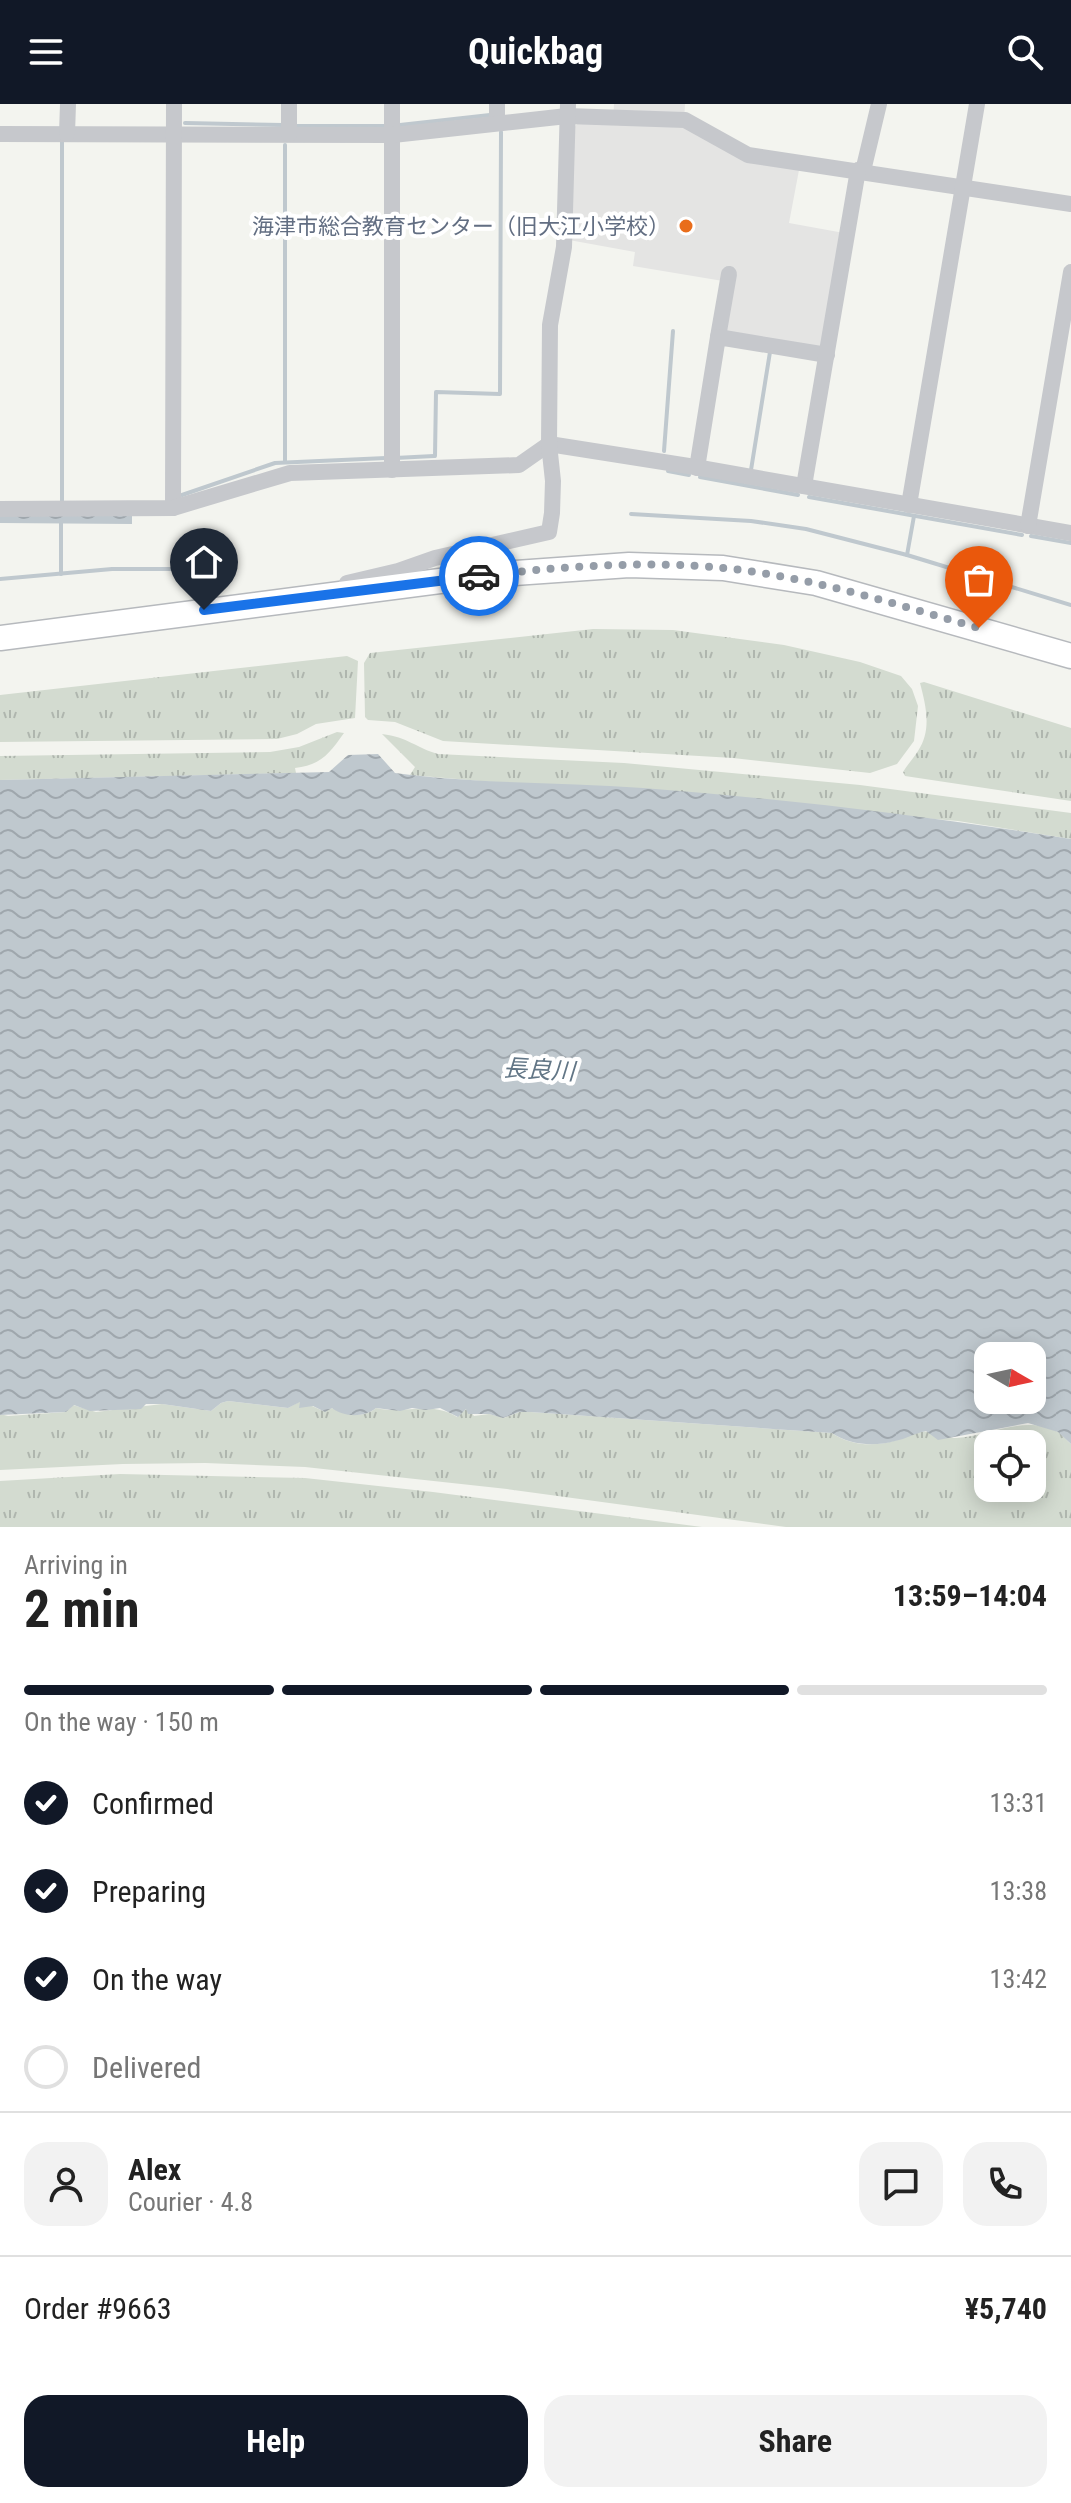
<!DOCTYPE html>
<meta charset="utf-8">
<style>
body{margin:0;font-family:"Roboto Condensed","Noto Sans JP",sans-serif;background:#f2f2f2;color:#222;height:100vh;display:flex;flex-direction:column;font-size:30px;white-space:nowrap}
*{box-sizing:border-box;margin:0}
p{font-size:26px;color:#767676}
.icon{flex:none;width:44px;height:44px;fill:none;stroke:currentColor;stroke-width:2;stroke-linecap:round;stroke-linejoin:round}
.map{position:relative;height:1423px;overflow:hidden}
.sheet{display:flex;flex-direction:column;background:#fff;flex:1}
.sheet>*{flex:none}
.needle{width:52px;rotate:99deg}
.tools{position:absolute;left:974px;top:1238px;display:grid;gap:16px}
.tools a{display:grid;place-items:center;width:72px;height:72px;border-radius:16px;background:#fff;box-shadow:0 4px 20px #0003;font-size:40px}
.pin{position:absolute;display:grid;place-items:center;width:68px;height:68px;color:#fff;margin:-82px -34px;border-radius:50% 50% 50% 0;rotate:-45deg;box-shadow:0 0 8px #0007}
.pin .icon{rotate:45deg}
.courier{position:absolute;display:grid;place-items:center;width:80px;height:80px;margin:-40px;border:6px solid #1a73e8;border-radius:50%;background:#fff;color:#222;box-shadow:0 2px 10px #0007}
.head em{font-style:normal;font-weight:700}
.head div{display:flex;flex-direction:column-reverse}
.head{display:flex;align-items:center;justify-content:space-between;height:136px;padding:0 24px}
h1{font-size:52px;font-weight:700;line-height:60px}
.bar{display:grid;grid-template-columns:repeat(4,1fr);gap:12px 8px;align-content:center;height:96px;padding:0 24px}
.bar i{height:10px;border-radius:6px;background:#e0e0e0}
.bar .active{background:#111827}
.bar p{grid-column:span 4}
.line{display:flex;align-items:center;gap:20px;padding:0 24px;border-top:2px solid #e0e0e0}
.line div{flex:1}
.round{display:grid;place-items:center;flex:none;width:84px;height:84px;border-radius:24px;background:#f2f2f2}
ol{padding:0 24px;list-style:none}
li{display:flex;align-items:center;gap:24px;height:88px}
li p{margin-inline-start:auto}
li .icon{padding:8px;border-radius:50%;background:#111827;color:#fff;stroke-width:4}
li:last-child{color:#767676}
li i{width:44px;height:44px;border:4px solid #e0e0e0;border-radius:50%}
.button{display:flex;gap:16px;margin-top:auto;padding:16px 24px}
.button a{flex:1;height:92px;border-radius:24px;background:#111827;color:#fff;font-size:32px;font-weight:700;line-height:92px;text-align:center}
.button a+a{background:#f2f2f2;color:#222}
header{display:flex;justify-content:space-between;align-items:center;height:104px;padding:0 24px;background:#111827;color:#fff;font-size:36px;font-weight:700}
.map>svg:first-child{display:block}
.built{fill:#e4e4e3}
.grass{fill:url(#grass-tufts);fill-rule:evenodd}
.water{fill:url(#water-waves);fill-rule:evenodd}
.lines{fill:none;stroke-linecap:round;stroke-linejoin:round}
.stream{stroke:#bfc8ce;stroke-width:4}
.primary-casing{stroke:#b6b9bd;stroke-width:27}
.street{stroke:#c6c8cc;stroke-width:16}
.primary{stroke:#fff;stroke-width:24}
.done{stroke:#959da8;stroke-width:8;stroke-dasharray:0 14.4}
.route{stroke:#1a73e8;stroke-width:10}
.poi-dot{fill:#e96d1b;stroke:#fff;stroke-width:3}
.labels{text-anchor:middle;stroke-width:8;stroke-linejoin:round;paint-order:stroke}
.poi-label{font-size:22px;fill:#626e82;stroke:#fff;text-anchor:end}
.water-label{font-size:24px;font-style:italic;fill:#627686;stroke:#fff}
</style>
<header><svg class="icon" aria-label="menu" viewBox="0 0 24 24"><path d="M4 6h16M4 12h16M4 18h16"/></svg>Quickbag<svg class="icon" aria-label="search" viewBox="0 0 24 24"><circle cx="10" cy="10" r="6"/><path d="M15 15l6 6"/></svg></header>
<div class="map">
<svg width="1071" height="1423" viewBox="0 0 1071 1423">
<defs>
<pattern id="grass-tufts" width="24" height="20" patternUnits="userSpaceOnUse" patternTransform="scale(2)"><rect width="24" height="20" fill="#d3dbd0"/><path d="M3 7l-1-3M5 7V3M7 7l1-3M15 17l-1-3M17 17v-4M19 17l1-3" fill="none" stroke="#afb6ae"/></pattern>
<pattern id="water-waves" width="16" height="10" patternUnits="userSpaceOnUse" patternTransform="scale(2)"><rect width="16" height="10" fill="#bfc8ce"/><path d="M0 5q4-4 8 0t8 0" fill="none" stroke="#9fa7ad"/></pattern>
</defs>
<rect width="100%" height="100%" fill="#f3f4ef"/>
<polygon class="built" points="614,0 685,0 684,19 799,66 789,119 844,129 825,243 727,230 723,177 633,162 635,148 569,136 573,24 580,17 613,18"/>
<g class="grass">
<polygon points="593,525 673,526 784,541 860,558 901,572 912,585 918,602 914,637 897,660 870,669 733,654 443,637 395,618 368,616 365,613 364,559 370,549"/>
<polygon points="347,552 358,557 355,614 316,620 297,630 277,635 0,638 0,591"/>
<path d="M 924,578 L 1071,624 L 1071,697 L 905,672 L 903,668 C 907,661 913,655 918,647 C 932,626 926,602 920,579 Z"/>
<path d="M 337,628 L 344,629 C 329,650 321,661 295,664 L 296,669 L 0,676 L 0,652 L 270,648 L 299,643 Z"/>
<path d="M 382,630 C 408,633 416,644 438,650 L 624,659 L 860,681 L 1071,709 L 1071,735 L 958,717 L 410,671 L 415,663 Z"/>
<path d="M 228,1297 L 288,1304 L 301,1297 L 323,1307 L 332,1304 C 345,1311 363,1315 376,1304 C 405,1311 430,1296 457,1313 L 467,1304 L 474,1312 L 489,1310 L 504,1314 L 519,1308 L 530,1308 L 832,1329 C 850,1342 876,1343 897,1336 C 905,1334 912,1329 920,1328 C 932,1325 943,1335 956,1334 C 991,1332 1024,1310 1058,1328 C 1062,1330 1067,1337 1071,1340 L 1071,1423 L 786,1423 L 507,1385 L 305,1363 L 205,1359 L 123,1360 L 0,1366 L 0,1310 L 8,1312 L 66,1308 L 73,1301 L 96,1308 L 162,1300 L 211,1307 L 221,1299 ZM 988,1340 L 1032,1340 L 1032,1384 L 988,1384 Z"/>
<polygon points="120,1370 305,1374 433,1388 702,1423 0,1423 0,1377"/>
</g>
<g class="water">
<polygon points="0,410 132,410 132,420 0,419"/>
<path d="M 378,650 L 395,669 C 476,680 561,678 643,684 C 787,695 929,712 1071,735 L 1071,1340 L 1058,1328 L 1028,1319 L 938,1336 L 926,1327 C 915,1329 906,1335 895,1337 C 873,1343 850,1341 832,1329 L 530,1308 L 519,1308 L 503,1314 L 489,1310 L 468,1310 L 466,1305 L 458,1313 L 440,1304 L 426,1306 L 412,1304 L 400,1307 L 376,1304 C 364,1314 343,1313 332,1304 L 325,1308 L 313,1302 L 299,1304 L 300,1298 L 288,1304 L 228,1297 L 221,1299 L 211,1307 L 162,1300 L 146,1300 L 141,1305 L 90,1307 L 74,1301 L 66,1308 L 0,1311 L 0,676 L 329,668 L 348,651 ZM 988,1252 L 1032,1252 L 1032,1296 L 988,1296 Z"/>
</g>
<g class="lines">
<g class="stream">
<polyline points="185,19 283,21"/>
<polyline points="400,21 490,11"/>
<polyline points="297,22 387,22"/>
<polyline points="285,41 285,358"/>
<polyline points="664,347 673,227"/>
<polyline points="435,352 436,288 500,290 501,28"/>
<polyline points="395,354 434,352"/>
<polyline points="751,366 770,248"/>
<polyline points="668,367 689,371"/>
<polyline points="700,373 798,391"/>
<polyline points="182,391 275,359 386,354"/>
<polyline points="809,393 1022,431"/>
<polyline points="62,399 62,37"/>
<polyline points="631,410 751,417 806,425 907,451 914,412"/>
<polyline points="61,416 61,470"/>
<polyline points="1031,432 1071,439"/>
<polyline points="907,451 1071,501"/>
<polyline points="0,475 112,465 199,465"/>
</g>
<g class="primary-casing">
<polyline id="primary" points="0,534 486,471 629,461 723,464 816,479 1071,552"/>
</g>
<g class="street">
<polyline points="392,0 392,366"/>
<polyline points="497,0 497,19"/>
<polyline points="0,30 393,31 567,12 685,16 748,51 1071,100"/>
<polyline points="67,30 68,0"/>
<polyline points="289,30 289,0"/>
<polyline points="863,67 879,0"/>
<polyline points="718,233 729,170"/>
<polyline points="697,364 718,233 827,251"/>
<polyline points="804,382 858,66"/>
<polyline points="909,401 977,0"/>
<polyline points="173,404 174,0"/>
<polyline points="0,405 173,404 290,369 519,361 549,340 695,363 1071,429"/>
<polyline points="1028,422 1071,168"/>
<polyline points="347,479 398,467 435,454 549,428 552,409 553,377 549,340 550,221 564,143 568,0"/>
</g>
<use href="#primary" class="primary"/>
</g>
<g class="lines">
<path class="done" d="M 479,472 C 556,463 648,456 724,464 C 811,473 895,500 979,524"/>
<polyline class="route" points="204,506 479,472"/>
</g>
<circle class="poi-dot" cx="686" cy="122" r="8"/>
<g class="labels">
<g class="poi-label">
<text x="670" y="130">海津市総合教育センター（旧大江小学校）</text>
</g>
<g class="water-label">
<text transform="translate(539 966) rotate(3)" y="8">長良川</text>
</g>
</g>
</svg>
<div class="tools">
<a><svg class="needle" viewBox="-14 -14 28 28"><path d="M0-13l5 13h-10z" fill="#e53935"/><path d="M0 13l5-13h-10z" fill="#767676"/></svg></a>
<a><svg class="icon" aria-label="locate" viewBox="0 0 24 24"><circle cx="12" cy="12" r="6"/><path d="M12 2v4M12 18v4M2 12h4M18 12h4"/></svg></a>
</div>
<div class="pin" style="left:979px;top:524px;background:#ea580c"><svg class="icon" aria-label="bag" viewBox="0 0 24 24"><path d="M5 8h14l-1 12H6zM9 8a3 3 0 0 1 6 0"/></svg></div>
<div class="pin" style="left:204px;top:506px;background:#1f2937"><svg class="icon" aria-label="home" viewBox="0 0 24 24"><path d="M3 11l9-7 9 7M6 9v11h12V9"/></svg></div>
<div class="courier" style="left:479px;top:472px"><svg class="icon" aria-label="car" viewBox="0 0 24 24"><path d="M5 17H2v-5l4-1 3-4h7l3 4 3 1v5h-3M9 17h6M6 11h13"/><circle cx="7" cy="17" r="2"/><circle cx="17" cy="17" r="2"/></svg></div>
</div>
<section class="sheet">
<div class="head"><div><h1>2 min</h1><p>Arriving in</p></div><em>13:59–14:04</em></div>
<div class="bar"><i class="active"></i><i class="active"></i><i class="active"></i><i></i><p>On the way · 150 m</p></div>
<ol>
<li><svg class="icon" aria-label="check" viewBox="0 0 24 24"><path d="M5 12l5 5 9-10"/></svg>Confirmed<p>13:31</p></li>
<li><svg class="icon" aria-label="check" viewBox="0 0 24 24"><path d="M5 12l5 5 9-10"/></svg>Preparing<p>13:38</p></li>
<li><svg class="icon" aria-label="check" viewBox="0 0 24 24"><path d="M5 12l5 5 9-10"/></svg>On the way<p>13:42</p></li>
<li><i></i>Delivered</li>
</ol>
<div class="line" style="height:144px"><a class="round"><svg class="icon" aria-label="person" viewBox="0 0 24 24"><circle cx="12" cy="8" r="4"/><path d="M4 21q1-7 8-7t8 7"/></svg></a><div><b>Alex</b><p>Courier · 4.8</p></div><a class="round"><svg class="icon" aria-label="chat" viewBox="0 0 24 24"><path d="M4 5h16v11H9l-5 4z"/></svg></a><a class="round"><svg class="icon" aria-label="phone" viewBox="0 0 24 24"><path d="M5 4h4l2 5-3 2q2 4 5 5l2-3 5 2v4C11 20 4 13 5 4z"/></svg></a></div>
<div class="line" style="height:104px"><div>Order #9663</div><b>¥5,740</b></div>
<div class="button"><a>Help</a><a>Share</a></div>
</section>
